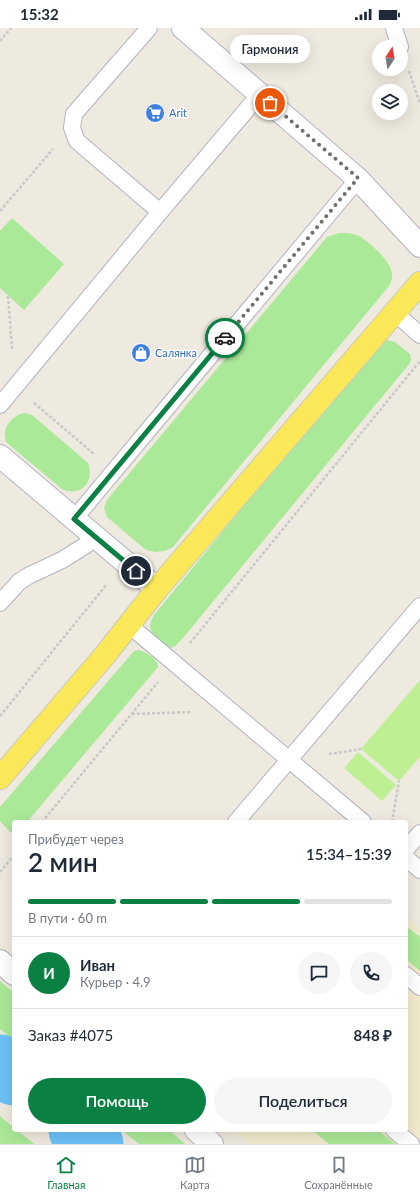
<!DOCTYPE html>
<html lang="ru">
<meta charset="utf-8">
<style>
body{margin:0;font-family:Lato,sans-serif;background:#f6f6f7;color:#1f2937;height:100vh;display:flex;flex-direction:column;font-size:15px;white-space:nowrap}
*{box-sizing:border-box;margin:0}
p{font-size:13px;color:#747a83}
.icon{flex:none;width:22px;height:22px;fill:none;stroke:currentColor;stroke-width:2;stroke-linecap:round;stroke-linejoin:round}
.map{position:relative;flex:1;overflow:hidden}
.details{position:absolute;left:12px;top:792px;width:396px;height:312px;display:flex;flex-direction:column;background:#fff;border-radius:4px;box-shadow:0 4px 16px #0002}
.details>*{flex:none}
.needle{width:26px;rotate:12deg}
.fabs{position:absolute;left:372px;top:12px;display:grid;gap:8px}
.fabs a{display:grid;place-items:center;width:36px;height:36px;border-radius:50%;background:#fff;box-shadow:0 4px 16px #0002;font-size:20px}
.pin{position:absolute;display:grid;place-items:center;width:34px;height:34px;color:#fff;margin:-17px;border:2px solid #fff;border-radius:50%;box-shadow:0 1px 4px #0007}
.courier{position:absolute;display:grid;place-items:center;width:40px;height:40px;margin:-20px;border:3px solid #0b8043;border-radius:50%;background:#fff;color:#222;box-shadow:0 1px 5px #0007}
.bubble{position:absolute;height:28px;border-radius:14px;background:#fff;box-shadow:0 4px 16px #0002;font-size:13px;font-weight:600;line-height:28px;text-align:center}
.summary em{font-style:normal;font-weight:600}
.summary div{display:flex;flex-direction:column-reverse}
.summary{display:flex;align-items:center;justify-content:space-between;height:68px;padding:0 16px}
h1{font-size:26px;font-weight:600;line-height:30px}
.bar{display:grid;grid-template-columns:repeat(4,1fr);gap:6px 4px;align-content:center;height:48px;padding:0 16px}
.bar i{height:5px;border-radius:3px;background:#e0e1e3}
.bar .selected{background:#0b8043}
.bar p{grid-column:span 4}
.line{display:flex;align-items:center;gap:10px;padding:0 16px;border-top:1px solid #e0e1e3}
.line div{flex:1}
.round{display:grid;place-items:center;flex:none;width:42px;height:42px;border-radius:21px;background:#f6f6f7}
.action{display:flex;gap:8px;margin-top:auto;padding:8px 16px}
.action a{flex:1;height:46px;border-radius:24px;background:#0b8043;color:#fff;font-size:16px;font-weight:600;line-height:46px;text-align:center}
.action a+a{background:#f6f6f7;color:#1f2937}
.status{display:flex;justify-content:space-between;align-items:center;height:28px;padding:0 20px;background:#fff;direction:ltr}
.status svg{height:11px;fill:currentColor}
.tab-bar{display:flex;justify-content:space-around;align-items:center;height:56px;border-top:1px solid #e0e1e3;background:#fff;font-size:11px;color:#747a83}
.tab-bar a{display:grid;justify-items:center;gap:2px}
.tab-bar .selected{color:#0b8043}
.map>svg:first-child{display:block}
.education{fill:#f1eacd}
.green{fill:#aae998}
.pitch{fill:#bef093}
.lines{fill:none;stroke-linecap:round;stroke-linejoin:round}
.river{stroke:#6cc1f7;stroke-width:59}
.service-casing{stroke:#b3b3c1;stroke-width:18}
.minor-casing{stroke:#b3b3c1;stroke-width:24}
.primary-casing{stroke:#c8c8c8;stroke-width:24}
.path{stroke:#c8c8c8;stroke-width:2.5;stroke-dasharray:3 2;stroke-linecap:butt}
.service{stroke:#fff;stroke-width:16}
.minor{stroke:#fff;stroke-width:22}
.primary{stroke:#fae859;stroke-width:22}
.done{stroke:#716f6b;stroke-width:4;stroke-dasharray:0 7.2}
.route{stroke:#0b8043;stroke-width:5}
.labels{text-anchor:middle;stroke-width:3;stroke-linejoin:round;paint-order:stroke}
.shop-label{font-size:11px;fill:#366cbe;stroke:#fff;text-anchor:start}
</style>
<div class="status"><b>15:32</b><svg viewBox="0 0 49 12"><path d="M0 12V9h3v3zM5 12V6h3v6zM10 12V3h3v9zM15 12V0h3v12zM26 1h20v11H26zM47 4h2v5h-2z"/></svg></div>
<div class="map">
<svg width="420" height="1116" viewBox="0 0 420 1116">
<rect width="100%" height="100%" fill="#efeadf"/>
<polygon class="education" points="406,889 420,901 420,1116 249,1116 233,1102 406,1102"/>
<g class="green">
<polygon points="12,190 64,236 24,282 0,260 0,203"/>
<path d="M 339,205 C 347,205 354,205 361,209 C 371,216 395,236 392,250 C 392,252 390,256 389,258 L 173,519 L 165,523 L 156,524 L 146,522 L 107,489 L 104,480 L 107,472 L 327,209 Z"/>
<path d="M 384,311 L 395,314 L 410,326 L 411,332 L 410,335 L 183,610 L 175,618 L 171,620 C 158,610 143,605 154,587 L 375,318 Z"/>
<path d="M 24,385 L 32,387 L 88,435 C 95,453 81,470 62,461 L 7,415 C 0,402 11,388 24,385 Z"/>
<path d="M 139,622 C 146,624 158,631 158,639 L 27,794 L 14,794 L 14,804 L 10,804 L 0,793 L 0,779 L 134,623 Z"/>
<polygon points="406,898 420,909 420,943 406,931"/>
<polygon points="0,953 14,965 14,1013 0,1001"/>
<polygon points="0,1088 14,1100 14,1102 17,1102 34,1116 0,1116"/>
<polygon points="122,1102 169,1102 185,1116 139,1116"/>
<polygon points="312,1102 378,1102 395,1116 329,1116"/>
</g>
<g class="pitch">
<polygon points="420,652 420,729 399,753 361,721"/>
<polygon points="358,724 396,757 382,773 344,740"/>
</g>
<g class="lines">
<g class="river">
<polyline points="0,1036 14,1048"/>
<polyline points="78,1102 94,1116"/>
</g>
<g class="service-casing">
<g id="service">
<polyline points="149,0 74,86 72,100 77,113 160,184"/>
<polyline points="394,0 400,19"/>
<polyline points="394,284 420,307"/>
<polyline points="0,377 160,184 260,66"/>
<polyline points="74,491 358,151"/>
<polyline points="0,575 19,554 28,548 62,532 86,517 96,509"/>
<polyline points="129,597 363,794"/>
<polyline points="236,794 420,578"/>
<polyline points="406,821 420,805"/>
<polyline points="406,830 420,842"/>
<polyline points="406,947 420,959"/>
<polyline points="394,1102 411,1116"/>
</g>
</g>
<g class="minor-casing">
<g id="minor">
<polyline points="183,0 358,151 420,218"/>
<polyline points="0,428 157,561"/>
<polyline points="0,933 14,946"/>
<polyline points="196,1102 212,1116"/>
</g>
</g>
<g class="primary-casing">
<polyline id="primary" points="0,750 105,627 157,561 420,255"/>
</g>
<g class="path">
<polyline points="0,13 11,0"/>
<polyline points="409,43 420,76"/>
<polyline points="0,183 53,121"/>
<polyline points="8,268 12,321"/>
<polyline points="34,375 94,426"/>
<polyline points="190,615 420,333"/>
<polyline points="132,686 191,684"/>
<polyline points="0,688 107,556"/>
<polyline points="329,726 361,721"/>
<polyline points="42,794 158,654"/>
<polyline points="392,794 399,753"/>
<polyline points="0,844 14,827"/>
</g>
<use href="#service" class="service"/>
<use href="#minor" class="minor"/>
<use href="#primary" class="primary"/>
</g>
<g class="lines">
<polyline class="done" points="225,310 358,150 270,75"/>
<polyline class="route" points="136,543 74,491 225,310"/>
</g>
<defs>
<g id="supermarket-disc" transform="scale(1)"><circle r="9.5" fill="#3f7fe0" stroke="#fff"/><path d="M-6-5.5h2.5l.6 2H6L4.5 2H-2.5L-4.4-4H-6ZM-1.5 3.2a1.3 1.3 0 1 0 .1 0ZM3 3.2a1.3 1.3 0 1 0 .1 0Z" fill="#fff"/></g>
<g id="shop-disc" transform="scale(1)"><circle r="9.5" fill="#3f7fe0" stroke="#fff"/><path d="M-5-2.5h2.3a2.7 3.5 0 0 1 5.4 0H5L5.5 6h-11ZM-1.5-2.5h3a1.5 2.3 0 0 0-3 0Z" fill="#fff"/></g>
</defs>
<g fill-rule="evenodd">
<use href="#supermarket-disc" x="155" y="85"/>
<use href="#shop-disc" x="141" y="325"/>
</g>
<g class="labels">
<g class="shop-label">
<text x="169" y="89">Arit</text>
<text x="155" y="329">Салянка</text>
</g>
</g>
</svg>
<div class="fabs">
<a><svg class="needle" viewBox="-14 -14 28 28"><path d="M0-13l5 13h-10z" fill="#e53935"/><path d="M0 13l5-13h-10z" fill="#747a83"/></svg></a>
<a><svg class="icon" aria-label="layers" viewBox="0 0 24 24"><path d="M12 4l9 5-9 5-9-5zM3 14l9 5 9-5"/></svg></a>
</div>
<div class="pin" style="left:270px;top:75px;background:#ea580c"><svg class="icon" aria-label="bag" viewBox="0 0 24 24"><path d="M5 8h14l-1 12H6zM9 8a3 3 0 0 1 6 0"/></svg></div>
<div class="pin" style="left:136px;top:543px;background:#1f2937"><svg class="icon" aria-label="home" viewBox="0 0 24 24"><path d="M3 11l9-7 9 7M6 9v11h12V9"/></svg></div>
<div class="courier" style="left:225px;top:310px"><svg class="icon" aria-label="car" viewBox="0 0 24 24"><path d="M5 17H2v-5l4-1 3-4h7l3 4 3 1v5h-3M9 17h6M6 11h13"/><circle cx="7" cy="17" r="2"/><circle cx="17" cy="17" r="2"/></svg></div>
<div class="bubble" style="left:230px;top:7px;width:80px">Гармония</div>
<section class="details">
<div class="summary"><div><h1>2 мин</h1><p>Прибудет через</p></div><em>15:34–15:39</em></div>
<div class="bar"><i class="selected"></i><i class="selected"></i><i class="selected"></i><i></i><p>В пути · 60 m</p></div>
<div class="line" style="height:72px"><b class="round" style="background:#0b8043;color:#fff">И</b><div><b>Иван</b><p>Курьер · 4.9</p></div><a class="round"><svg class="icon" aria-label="chat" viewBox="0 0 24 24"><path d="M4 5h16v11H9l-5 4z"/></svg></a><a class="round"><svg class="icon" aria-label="phone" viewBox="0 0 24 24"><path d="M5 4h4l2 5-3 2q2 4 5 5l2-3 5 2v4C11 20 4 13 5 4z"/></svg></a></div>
<div class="line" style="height:52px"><div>Заказ #4075</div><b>848 ₽</b></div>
<div class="action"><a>Помощь</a><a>Поделиться</a></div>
</section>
</div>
<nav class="tab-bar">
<a class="selected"><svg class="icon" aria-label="home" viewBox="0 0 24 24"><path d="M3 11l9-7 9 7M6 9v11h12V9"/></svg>Главная</a>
<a><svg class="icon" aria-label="map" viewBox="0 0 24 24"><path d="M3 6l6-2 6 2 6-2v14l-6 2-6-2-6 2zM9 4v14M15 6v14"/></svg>Карта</a>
<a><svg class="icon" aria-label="saved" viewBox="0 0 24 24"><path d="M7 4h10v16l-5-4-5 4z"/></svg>Сохранённые</a>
</nav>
